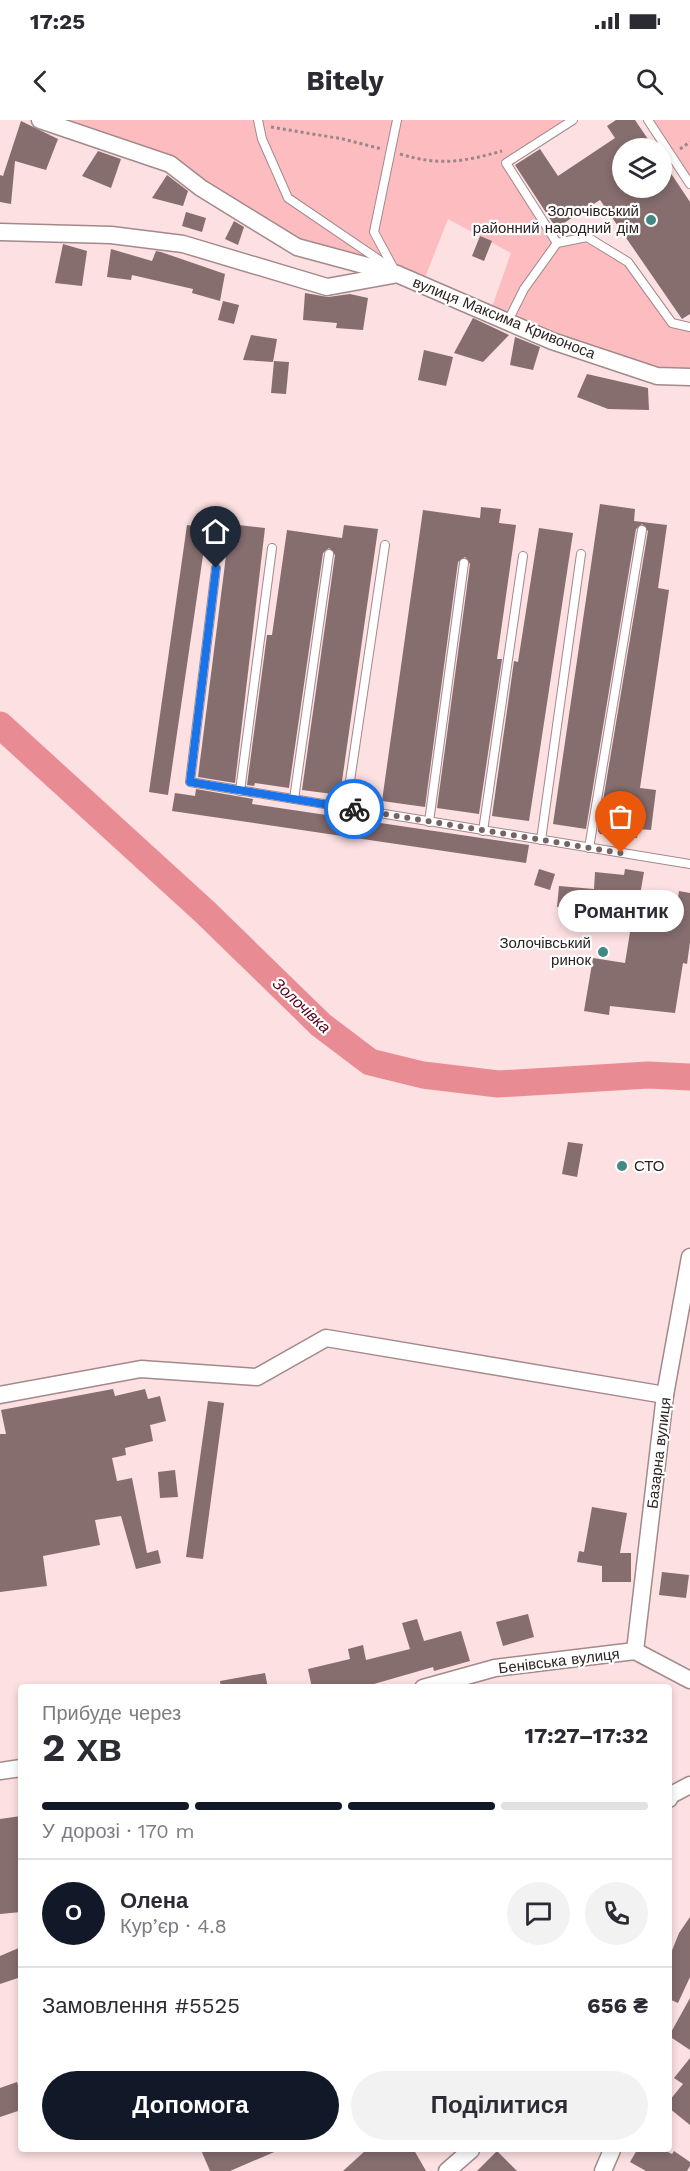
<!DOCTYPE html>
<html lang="uk">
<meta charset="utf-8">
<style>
body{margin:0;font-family:"Work Sans",sans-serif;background:#f2f2f3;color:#2b2b33;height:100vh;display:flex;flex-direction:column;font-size:22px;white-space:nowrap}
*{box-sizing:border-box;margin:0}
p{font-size:20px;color:#7c7c81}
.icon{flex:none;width:33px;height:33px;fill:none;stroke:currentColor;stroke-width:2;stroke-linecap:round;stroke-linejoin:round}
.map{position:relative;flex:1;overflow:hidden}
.details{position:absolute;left:18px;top:1564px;width:654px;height:468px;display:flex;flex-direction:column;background:#fff;border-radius:6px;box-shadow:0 3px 9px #0003}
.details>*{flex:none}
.fabs{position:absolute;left:612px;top:18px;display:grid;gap:12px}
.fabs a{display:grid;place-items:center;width:60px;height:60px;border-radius:50%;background:#fff;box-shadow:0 3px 9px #0003;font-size:30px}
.pin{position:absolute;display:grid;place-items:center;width:51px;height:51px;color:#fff;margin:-62px -26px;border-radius:50% 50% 50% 0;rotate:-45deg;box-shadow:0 0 6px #0007}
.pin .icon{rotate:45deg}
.courier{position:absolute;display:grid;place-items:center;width:60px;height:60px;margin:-30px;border:4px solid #1a73e8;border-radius:50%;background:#fff;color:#222;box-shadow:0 2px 8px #0007}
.bubble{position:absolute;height:42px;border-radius:21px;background:#fff;box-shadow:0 3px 9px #0003;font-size:20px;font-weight:700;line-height:42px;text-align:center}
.overview em{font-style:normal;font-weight:700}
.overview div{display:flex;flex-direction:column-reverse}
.overview{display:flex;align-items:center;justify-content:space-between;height:102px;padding:0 24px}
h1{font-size:39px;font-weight:700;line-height:45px}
.bar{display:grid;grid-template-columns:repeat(4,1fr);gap:9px 6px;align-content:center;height:72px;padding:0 24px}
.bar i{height:8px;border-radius:4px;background:#e1e1e2}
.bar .current{background:#111827}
.bar p{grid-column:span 4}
.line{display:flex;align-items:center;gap:15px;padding:0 24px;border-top:2px solid #e1e1e2}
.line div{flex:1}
.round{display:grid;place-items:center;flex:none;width:63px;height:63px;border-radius:32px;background:#f2f2f3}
.primary-button{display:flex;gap:12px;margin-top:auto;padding:12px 24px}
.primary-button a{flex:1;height:69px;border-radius:36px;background:#111827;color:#fff;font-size:24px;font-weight:700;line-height:69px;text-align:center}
.primary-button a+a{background:#f2f2f3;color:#2b2b33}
.status{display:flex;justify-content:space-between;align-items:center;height:42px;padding:0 30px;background:#fff;direction:ltr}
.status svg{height:16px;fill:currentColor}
header{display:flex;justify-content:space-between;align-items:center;height:78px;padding:0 24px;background:#fff;font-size:27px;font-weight:700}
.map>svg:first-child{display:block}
.green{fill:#fdbdc0}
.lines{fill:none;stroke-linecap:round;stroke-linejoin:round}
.river{stroke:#e98b93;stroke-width:27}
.building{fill:#866d6e}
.service-casing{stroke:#a3898a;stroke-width:10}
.minor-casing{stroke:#a3898a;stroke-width:19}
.path{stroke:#9b8788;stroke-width:3;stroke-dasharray:3 3;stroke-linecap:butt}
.service{stroke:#fff;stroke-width:8}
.minor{stroke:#fff;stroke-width:16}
.done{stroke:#756465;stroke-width:6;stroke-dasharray:0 10.8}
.route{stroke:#1a73e8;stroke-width:8}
.poi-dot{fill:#428983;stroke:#fff;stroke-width:2}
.labels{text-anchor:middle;stroke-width:4.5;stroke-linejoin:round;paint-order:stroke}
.poi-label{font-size:15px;fill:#2c2222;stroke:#fff;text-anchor:end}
.street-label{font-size:15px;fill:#2c2222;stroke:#fff}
.water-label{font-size:16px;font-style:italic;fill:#570118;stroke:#fff}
</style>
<div class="status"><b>17:25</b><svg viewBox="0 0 49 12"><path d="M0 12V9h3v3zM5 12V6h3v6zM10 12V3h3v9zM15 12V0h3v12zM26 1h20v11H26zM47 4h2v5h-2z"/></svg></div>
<header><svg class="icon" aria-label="back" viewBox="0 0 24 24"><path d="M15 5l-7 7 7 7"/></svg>Bitely<svg class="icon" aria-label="search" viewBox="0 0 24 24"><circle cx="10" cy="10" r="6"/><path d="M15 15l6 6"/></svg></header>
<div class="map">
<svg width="690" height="2051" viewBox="0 0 690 2051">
<rect width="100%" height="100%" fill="#fde0e1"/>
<g class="green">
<polygon points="40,0 573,0 506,43 557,123 587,117 628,142 672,203 690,207 690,249 659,250 556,216 513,197 523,172 506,194 492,187 511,133 448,99 424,160 297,127 170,44"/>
<polygon points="648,0 690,0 690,64"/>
</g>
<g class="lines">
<polyline class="river" points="0,605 205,792 321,905 370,942 423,955 498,964 648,955 690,957"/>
</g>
<g class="building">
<polygon points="616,0 635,0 654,28 622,28 622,68 662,68 662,40 690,82 690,194 682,199 600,80 556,108 515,45 540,29 558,56 615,18 607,6"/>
<polygon points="21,1 58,19 46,50 15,41 11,84 0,82 0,55 3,56"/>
<polygon points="98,31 121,39 111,68 82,56"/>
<polygon points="167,55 188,71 183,86 152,78"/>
<polygon points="186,92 206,98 202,112 182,106"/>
<polygon points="234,101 244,107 238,125 225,119"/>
<polygon points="480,116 492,121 484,141 472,136"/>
<polygon points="63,124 87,131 82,166 55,163"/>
<polygon points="111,129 152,141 156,131 161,132 225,154 220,181 192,173 193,169 132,155 131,160 107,157"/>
<polygon points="305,173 328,177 350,174 368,178 363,210 336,208 337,203 303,200"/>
<polygon points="223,181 239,185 234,204 218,200"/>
<polygon points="473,198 509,215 483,242 454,233"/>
<polygon points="251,215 277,219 273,242 243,240"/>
<polygon points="515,217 540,227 533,250 510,245"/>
<polygon points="424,230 453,237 446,266 418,260"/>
<polygon points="274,241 289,242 286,274 271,273"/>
<polygon points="587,254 648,268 649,290 608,289 577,277"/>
<polygon points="600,384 635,389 634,401 667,405 658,468 669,470 640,668 656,670 651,710 638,709 637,718 600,714 598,711 648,411 642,404 636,409 586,709 553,704"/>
<polygon points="481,387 501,389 499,403 516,405 497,539 502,539 479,694 437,688 470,444 465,437 458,442 425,687 382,681 423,390 480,398"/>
<polygon points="230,404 265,408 235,663 198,657"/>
<polygon points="187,405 207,408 168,675 149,672"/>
<polygon points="344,405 378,409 340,675 302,670 335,435 329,428 323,433 289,668 255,663 254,666 247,665 267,515 272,515 287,410 342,418"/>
<polygon points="539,408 573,413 529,701 492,696 514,541 518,542"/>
<polygon points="196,669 253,679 252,684 529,725 526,743 172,691 175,673 195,676"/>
<polygon points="539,749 555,754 550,770 534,765"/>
<polygon points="625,749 644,752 640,775 653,777 650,792 675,796 679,771 690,773 690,822 687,844 683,843 675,893 610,886 609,895 584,891 593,838 625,843 633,794 557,787 559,766 594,769 595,752 624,755"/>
<polygon points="568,1022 583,1024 577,1057 562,1054"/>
<polygon points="113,1269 115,1276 145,1269 148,1279 160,1276 166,1301 150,1305 153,1321 125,1328 126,1335 112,1338 117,1361 132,1358 147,1433 158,1430 161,1443 136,1449 121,1396 95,1400 100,1425 43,1436 47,1466 0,1472 0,1314 6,1314 1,1290"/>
<polygon points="208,1281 224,1283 203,1439 186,1437"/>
<polygon points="175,1350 178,1377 160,1378 158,1352"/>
<polygon points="592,1387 627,1393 620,1433 631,1433 631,1462 602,1462 602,1446 577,1442 579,1431 584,1432"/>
<polygon points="662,1452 689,1455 686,1478 659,1475"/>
<polygon points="528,1494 534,1517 503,1526 496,1502"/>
<polygon points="417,1499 424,1521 461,1511 470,1541 434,1551 433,1547 360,1568 312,1568 308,1549 350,1539 348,1529 363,1525 366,1540 410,1529 402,1503"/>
<polygon points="265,1553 268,1568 221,1568 220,1561"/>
<polygon points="21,1696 21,1792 0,1794 0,1699"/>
<polygon points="690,1797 690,1857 678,1883 669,1879 669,1838 679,1813"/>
<polygon points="21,1827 21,1857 0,1864 0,1836"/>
<polygon points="690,1878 690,1930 669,1916"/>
<polygon points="690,1938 690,2005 669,1988 669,1981 683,1964 674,1958"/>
<polygon points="17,1962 21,1975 21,1990 0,1997 0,1968"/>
<polygon points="201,2030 279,2030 230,2051 210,2051"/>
<polygon points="366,2030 414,2030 426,2051 343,2051"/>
<polygon points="637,2030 664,2030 672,2034 674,2031 690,2042 690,2046 687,2051 646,2051 630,2042"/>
<polygon points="497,2031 517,2051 477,2051"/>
</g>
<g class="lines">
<g class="service-casing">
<g id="service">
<polyline points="258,0 262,19 288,78 388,146"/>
<polyline points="648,0 690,64"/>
<polyline points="557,123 506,43 573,0"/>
<polyline points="395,151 374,112 397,0"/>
<polyline points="508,201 524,169 557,123 587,117 628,142 672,203 690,207"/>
<polyline points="216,448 190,662 690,744"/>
<polyline points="240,671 272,428"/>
<polyline points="294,679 329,434"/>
<polyline points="346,688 385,425"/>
<polyline points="429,702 464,443"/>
<polyline points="483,711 523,436"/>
<polyline points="541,720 581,434"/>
<polyline points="589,728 642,410"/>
</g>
</g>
<g class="minor-casing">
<g id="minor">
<polyline points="40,0 170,44 201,68 297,127 397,154 552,221 657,256 690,257"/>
<polyline points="0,112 111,115 183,124 327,167 393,155"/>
<polyline points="0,1275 141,1249 257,1257 326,1218 665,1275"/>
<polyline points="635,1531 665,1275 690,1137"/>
<polyline points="423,1568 495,1548 635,1531 690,1560"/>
<polyline points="0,1651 21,1648"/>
<polyline points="669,1679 671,1675 690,1665"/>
<polyline points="447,2051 471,2030"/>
<polyline points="603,2051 612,2030"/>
</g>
</g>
<g class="path">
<polyline points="271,7 343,19 382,29"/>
<polyline points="680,29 690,22"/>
<path d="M 400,34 C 439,46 463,42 502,31"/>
</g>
<use href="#service" class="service"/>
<use href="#minor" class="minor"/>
</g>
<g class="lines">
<polyline class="done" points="354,689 621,733"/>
<polyline class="route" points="216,448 190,662 354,689"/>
</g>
<g class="poi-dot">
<circle cx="651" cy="100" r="6"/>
<circle cx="603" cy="832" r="6"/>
<circle cx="622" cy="1046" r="6"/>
</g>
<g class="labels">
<g class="poi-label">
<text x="639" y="96">Золочівський<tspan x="639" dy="17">районний народний дім</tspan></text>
<text x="591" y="828">Золочівський<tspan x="591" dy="17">ринок</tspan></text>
<text x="634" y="1051" text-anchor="start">СТО</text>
</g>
<g class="street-label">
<text transform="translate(504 198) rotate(22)" y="5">вулиця Максима Кривоноса</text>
<text transform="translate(659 1333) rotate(-83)" y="5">Базарна вулиця</text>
<text transform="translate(559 1541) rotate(-7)" y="5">Бенівська вулиця</text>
</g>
<g class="water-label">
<text transform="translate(302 885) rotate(43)" y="6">Золочівка</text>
</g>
</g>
</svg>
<div class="fabs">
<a><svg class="icon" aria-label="layers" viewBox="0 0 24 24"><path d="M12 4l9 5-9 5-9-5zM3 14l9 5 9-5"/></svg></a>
</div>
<div class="pin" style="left:621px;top:733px;background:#ea580c"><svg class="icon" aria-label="bag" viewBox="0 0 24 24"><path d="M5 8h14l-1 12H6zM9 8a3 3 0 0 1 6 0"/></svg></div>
<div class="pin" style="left:216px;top:448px;background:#1f2937"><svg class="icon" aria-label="home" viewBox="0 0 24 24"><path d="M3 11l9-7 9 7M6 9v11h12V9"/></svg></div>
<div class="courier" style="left:354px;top:689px"><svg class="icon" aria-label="bike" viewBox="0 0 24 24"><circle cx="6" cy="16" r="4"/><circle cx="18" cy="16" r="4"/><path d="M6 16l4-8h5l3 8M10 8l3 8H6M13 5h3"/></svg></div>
<div class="bubble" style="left:558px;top:770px;width:126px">Романтик</div>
<section class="details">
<div class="overview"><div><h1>2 хв</h1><p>Прибуде через</p></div><em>17:27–17:32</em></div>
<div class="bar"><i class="current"></i><i class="current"></i><i class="current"></i><i></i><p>У дорозі · 170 m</p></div>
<div class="line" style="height:108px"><b class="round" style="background:#111827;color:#fff">О</b><div><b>Олена</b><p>Кур’єр · 4.8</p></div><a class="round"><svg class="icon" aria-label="chat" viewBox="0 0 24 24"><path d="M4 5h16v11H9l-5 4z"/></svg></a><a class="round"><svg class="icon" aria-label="phone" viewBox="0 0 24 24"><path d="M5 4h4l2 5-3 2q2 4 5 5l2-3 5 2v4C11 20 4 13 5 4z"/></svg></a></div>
<div class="line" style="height:78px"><div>Замовлення #5525</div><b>656 ₴</b></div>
<div class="primary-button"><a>Допомога</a><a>Поділитися</a></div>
</section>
</div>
